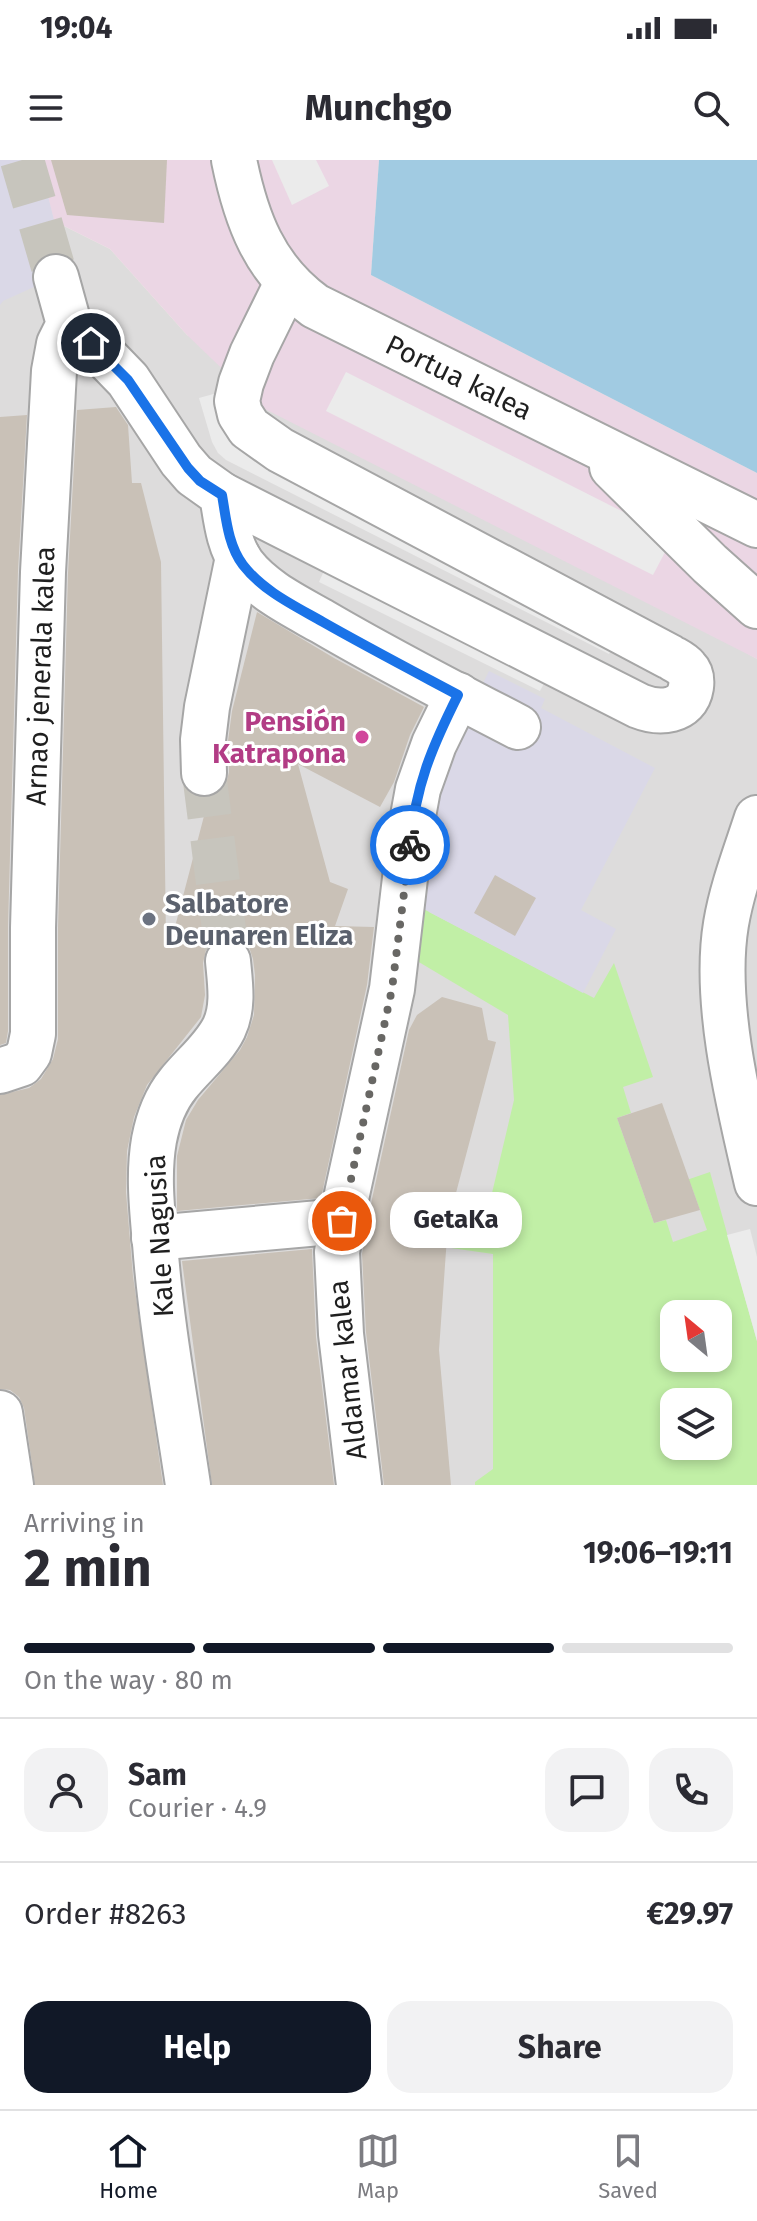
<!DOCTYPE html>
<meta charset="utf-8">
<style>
body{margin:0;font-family:"Fira Sans",sans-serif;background:#f2f2f3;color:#2b2b33;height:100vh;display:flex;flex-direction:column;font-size:30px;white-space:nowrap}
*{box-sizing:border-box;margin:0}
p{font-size:26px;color:#7c7c81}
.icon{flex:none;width:44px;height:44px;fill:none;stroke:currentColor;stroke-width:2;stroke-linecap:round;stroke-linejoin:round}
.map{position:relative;height:1325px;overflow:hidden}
.side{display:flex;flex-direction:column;background:#fff;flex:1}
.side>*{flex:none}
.needle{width:52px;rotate:331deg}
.controls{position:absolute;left:660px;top:1140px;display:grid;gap:16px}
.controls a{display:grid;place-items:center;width:72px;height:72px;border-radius:16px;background:#fff;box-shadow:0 4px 12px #0003;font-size:40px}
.pin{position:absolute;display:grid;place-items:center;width:68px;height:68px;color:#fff;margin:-34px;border:4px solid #fff;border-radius:50%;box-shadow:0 2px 8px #0007}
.courier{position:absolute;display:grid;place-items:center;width:80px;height:80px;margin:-40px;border:6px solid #1a73e8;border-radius:50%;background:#fff;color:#222;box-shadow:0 2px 10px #0007}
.bubble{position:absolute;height:56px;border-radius:24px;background:#fff;box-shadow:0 4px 12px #0003;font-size:26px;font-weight:700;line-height:56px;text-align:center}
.overview em{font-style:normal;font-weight:700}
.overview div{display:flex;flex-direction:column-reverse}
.overview{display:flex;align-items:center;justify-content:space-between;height:136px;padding:0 24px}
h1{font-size:52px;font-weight:700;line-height:60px}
.bar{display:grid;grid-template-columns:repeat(4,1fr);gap:12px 8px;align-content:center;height:96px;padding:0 24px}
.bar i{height:10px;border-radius:6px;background:#e1e1e2}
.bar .active{background:#111827}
.bar p{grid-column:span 4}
.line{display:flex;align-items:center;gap:20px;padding:0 24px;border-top:2px solid #e1e1e2}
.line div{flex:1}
.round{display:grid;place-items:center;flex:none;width:84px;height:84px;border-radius:24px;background:#f2f2f3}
.primary-button{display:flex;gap:16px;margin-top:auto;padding:16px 24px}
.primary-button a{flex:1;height:92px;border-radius:24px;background:#111827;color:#fff;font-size:32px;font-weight:700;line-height:92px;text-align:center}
.primary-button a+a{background:#f2f2f3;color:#2b2b33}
.status{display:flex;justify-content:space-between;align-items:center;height:56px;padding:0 40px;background:#fff;direction:ltr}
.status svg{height:22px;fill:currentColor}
header{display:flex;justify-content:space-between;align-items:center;height:104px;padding:0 24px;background:#fff;font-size:36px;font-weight:700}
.tabs{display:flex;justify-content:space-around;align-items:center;height:112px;border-top:2px solid #e1e1e2;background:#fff;font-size:22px;color:#7c7c81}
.tabs a{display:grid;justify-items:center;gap:4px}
.tabs .active{color:#111827}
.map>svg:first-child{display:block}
.residential{fill:#dddcdc;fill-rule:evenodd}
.industrial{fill:#ebd6e4}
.grass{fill:#c1efa6;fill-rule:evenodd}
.parking{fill:#ebebeb}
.plaza{fill:#dad8e7}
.water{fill:#a1cbe2}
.building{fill:#c9c1b7}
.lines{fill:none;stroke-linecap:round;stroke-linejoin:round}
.street-tunnel{stroke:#c7c5bd;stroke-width:44;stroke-dasharray:44 22;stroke-linecap:butt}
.street-casing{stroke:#a6a6a6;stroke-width:48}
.street{stroke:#fff;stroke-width:44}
.done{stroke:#686764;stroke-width:8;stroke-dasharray:0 14.4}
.route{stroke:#1a73e8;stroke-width:10}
.hotel-dot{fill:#d1479c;stroke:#fff;stroke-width:3}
.worship-dot{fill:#6b7280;stroke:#fff;stroke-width:3}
.labels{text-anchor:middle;stroke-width:6;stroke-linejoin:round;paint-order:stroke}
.street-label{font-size:28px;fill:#1f1f1f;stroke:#fff}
.hotel-label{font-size:28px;font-weight:bold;fill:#b23c85;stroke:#fff;text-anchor:end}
.worship-label{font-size:28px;font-weight:bold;fill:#5b616d;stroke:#fff;text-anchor:start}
</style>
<div class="status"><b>19:04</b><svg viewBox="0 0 49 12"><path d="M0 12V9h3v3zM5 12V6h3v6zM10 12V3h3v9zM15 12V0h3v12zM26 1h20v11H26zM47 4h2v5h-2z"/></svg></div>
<header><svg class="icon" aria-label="menu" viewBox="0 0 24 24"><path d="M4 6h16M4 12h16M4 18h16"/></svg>Munchgo<svg class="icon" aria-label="search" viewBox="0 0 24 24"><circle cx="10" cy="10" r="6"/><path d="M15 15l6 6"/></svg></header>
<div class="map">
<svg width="757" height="1325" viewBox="0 0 757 1325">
<rect width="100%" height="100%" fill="#f1eee4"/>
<path class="residential" d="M 0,0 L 39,0 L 54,61 L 110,89 L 187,175 L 757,499 L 757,1325 L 0,1325 ZM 674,1154 L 718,1154 L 718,1198 L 674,1198 ZM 674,1242 L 718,1242 L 718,1286 L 674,1286 Z"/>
<polygon class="industrial" points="39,0 379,0 371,115 757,313 757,499 263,248 187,175 110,89 54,61"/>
<path class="grass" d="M 432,627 L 429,752 L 594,838 L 614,803 L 653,917 L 623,927 L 631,953 L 617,958 L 654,1063 L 666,1060 L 673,1082 L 707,1070 L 691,1025 L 675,1024 L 710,1012 L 757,1181 L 757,1325 L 475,1325 L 475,1322 L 493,1309 L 493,1094 L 451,1088 L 467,1065 L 471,1046 L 492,1033 L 514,940 L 508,855 L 407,795 ZM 674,1154 L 718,1154 L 718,1198 L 674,1198 ZM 674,1242 L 718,1242 L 718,1286 L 674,1286 Z"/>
<g class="parking">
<polygon points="272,0 316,0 329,26 292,45"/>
<polygon points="346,212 673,377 653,415 326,251"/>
<polygon points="217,233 617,477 609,494 226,300 218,293 212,282 199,238"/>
<polygon points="327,404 549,514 540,531 319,422"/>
<polygon points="750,1069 757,1097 757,1181 727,1075"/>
</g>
<g class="plaza">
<polygon points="0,0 39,0 67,112 3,141 0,145"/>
<polygon points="489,511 545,539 541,548 655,608 581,750 616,769 583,833 414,744 432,627"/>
</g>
<polygon class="water" points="379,0 757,0 757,313 371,115"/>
<g class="building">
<polygon points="51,0 167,0 164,63 67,55"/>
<polygon points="116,247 128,265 132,323 141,323 161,402 166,781 171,782 209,637 218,634 226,624 229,612 228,581 232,551 257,452 334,498 424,547 410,575 394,622 380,647 298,604 330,722 348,729 335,766 374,767 367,825 321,1038 177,1051 177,996 186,960 198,940 240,890 247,877 254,855 255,815 253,799 249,787 238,778 226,776 214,780 206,790 203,803 205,835 201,857 147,925 134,957 127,991 126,1032 133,1116 163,1325 35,1325 24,1248 19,1237 10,1230 0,1229 0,935 29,928 41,919 53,899 58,879 58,768 68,413 77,250"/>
<polygon points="27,255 18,411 8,767 8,871 6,883 0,885 0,257"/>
<polygon points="495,715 536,738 515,776 474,753"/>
<polygon points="442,837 482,848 488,880 496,882 448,1063 439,1190 451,1325 384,1325 366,1172 362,1094 372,1039 409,870 417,855"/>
<polygon points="662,943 700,1050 654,1063 617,958"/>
<polygon points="312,1089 316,1177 334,1325 212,1325 182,1101"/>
</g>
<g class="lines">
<g class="street-tunnel">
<polyline points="22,0 56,117"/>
<polyline points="204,613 228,801"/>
</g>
<g class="street-casing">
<g id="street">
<path d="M 234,0 C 246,59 264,109 315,146 L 757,365"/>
<path d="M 69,164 L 99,190 L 128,220 L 181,300 L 194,315 L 222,335 C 226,358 228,385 243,405 C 263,431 295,446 323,462 C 386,499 452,533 518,567"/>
<polyline points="612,307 710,404 757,446"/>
<path d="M 222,335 L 639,546 C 659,554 687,553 691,527 C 692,520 691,513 686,508 C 682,503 675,500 670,497 L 280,290 L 249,268 L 240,254 L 237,241 L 241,223 L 252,194 L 287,123"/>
<polyline points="204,613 203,580 207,547 238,397"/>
<path d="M 757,658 C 746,692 732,728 726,764 C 713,842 739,946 757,1023"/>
<polyline points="0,911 21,904 29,893 33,874 33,768 43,412 54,211 59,184 69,164 56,117"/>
<polyline points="154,1078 342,1061"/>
<polyline points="0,1253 11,1325"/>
<path d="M 188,1325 C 176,1244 161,1164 155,1083 C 152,1049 148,1014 154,980 C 158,959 165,940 178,924 C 193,905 213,890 224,868 C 234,847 230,823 228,801"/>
<polyline points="359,1325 341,1174 337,1092 347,1034 392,829 411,667 418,629 434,584 458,535"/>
</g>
</g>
<use href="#street" class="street"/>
</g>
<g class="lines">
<polyline class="done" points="342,1061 392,829 410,685"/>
<path class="route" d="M 91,183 L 128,220 L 188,308 L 200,321 L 222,335 C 226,358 228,385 243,405 C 263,431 295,446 323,462 C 367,487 413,511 458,535 C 431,589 416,625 410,685"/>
</g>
<circle class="hotel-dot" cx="362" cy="577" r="8"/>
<circle class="worship-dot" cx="149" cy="759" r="8"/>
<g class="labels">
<g class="street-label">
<text transform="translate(459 217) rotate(26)" y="10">Portua kalea</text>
<text transform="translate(40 516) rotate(-88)" y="10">Arnao jenerala kalea</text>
<text transform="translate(159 1076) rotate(-93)" y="10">Kale Nagusia</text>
<text transform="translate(347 1210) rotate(-96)" y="10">Aldamar kalea</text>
</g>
<g class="hotel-label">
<text x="346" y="571">Pensión<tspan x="346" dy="32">Katrapona</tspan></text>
</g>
<g class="worship-label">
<text x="165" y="753">Salbatore<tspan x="165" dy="32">Deunaren Eliza</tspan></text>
</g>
</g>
</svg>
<div class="controls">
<a><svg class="needle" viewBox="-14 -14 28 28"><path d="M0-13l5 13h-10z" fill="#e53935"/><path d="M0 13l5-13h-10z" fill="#7c7c81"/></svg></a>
<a><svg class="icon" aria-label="layers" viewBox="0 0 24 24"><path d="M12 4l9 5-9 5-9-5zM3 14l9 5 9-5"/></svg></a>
</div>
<div class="pin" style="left:342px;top:1061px;background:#ea580c"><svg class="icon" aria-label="bag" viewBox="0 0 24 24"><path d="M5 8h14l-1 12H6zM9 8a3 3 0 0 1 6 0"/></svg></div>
<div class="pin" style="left:91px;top:183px;background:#1f2937"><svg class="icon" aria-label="home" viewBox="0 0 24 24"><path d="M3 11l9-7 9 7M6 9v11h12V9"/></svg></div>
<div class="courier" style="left:410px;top:685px"><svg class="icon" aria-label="bike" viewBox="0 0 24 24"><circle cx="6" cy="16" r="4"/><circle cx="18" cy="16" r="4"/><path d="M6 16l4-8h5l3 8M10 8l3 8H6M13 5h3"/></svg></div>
<div class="bubble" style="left:390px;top:1032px;width:132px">GetaKa</div>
</div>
<section class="side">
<div class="overview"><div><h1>2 min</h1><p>Arriving in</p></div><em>19:06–19:11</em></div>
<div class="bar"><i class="active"></i><i class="active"></i><i class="active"></i><i></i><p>On the way · 80 m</p></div>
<div class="line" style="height:144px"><a class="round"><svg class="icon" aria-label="person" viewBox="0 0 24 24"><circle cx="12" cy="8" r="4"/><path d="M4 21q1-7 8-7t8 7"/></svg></a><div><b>Sam</b><p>Courier · 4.9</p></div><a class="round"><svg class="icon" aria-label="chat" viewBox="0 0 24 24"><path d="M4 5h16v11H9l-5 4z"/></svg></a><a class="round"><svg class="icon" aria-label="phone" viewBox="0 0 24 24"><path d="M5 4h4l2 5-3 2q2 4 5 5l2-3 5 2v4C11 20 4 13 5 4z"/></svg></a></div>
<div class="line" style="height:104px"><div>Order #8263</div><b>€29.97</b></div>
<div class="primary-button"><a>Help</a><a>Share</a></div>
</section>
<nav class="tabs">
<a class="active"><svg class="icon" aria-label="home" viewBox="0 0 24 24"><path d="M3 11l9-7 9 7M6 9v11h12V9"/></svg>Home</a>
<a><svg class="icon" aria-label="map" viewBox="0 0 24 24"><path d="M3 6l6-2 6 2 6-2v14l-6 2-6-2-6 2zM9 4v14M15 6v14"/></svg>Map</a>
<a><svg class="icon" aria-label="saved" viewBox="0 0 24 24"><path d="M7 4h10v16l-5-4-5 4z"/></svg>Saved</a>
</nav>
